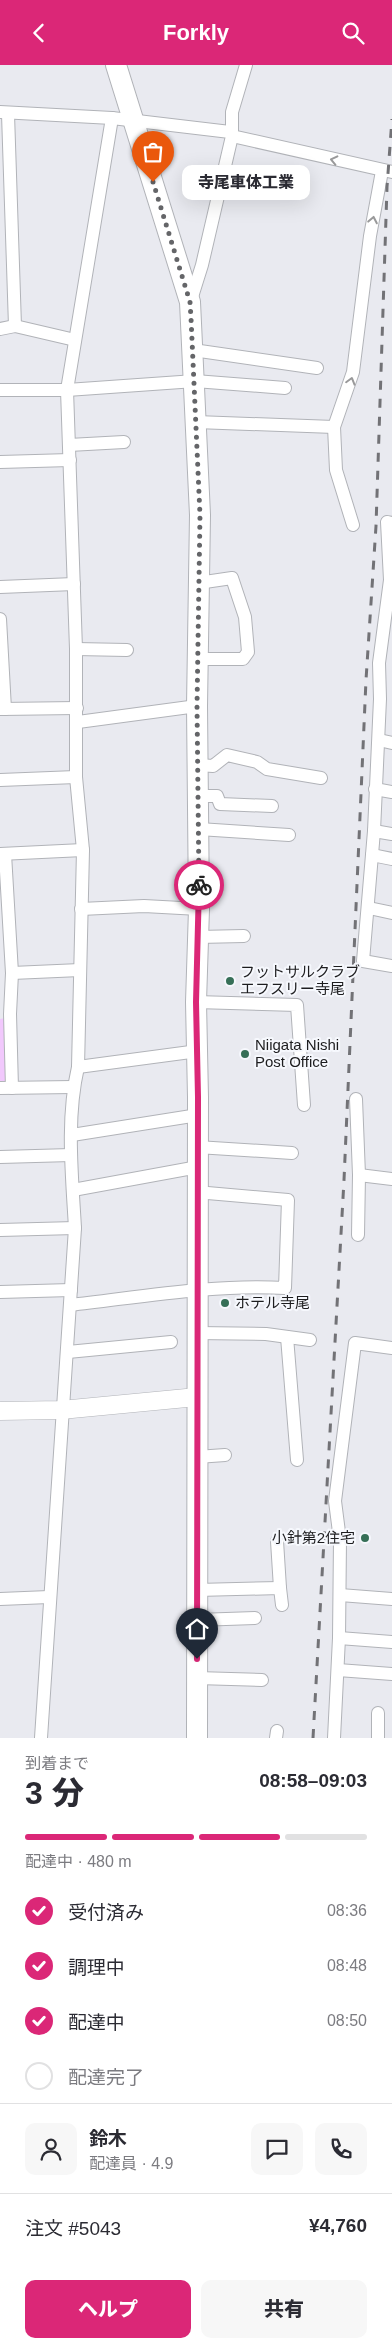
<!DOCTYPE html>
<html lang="ja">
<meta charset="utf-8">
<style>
body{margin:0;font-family:Helvetica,"Noto Sans JP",sans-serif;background:#f7f7f7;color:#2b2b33;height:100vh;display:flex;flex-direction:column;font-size:19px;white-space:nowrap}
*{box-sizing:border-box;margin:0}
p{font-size:16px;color:#7c7c81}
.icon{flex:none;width:28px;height:28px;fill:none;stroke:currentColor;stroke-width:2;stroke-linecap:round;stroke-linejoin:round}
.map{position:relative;height:1673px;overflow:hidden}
.panel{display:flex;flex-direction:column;background:#fff;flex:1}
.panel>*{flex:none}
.pin{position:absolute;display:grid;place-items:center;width:42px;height:42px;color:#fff;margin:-51px -21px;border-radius:50% 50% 50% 0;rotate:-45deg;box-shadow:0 0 5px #0007}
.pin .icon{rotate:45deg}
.courier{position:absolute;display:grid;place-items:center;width:50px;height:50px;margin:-25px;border:4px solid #db2777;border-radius:50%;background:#fff;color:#222;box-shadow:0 1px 6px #0007}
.bubble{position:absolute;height:35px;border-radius:10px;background:#fff;box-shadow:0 5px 20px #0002;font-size:16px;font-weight:800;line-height:35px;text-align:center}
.overview em{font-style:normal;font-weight:800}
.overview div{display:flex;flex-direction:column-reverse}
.overview{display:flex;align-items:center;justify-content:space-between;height:85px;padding:0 25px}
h1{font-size:32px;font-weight:800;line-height:38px}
.bar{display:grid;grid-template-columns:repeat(4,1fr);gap:8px 5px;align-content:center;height:60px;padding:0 25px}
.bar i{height:6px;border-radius:4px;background:#e1e1e2}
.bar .current{background:#db2777}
.bar p{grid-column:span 4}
.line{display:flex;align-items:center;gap:12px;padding:0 25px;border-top:1px solid #e1e1e2}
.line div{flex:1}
.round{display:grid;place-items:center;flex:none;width:52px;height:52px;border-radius:10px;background:#f7f7f7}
ol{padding:0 25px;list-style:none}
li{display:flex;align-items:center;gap:15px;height:55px}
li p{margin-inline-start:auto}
li .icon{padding:5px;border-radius:50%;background:#db2777;color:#fff;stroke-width:4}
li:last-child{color:#7c7c81}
li i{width:28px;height:28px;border:2px solid #e1e1e2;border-radius:50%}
.cta{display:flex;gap:10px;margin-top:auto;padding:10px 25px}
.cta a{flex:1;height:58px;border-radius:10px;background:#db2777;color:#fff;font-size:20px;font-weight:800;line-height:58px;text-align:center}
.cta a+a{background:#f7f7f7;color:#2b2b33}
header{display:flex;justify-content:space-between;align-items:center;height:65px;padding:0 25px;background:#db2777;color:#fff;font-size:22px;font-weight:800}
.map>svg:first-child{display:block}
.green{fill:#f1c8fc}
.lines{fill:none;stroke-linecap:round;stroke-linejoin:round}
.street-casing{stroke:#b1b3b8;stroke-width:14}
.secondary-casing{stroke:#b1b3b8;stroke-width:19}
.primary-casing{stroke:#b1b3b8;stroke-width:22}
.street{stroke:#fff;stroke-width:12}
.secondary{stroke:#fff;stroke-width:18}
.primary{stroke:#fff;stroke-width:20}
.rail{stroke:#727276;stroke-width:3;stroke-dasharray:9 9;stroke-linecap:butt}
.oneway{stroke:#99999a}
.done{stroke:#646568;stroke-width:5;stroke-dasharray:0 9}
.route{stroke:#db2777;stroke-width:6}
.poi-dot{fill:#366f57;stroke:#f6f8fd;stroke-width:2}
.labels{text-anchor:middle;stroke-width:4;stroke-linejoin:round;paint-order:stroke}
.poi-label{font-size:15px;fill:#1d1d1f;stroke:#f6f8fd;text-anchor:start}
</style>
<header><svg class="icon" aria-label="back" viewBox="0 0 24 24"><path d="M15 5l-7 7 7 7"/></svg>Forkly<svg class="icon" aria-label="search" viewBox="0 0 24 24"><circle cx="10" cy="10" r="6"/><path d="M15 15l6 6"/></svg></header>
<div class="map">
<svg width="392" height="1673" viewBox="0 0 392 1673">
<rect width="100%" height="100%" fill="#e9eaf0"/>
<polygon class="green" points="5,953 8,1016 0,1016 0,954"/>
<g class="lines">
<g class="street-casing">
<g id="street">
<polyline points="0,47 112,53 230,67"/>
<polyline points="8,49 15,261"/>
<polyline points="232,71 392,107"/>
<polyline points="191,235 202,200 232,71 232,47 246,0"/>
<polyline points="0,264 15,261 75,275"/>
<polyline points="193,285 317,303"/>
<polyline points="0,325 67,325 195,316 285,323"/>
<polyline points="196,357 334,362"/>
<polyline points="69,380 124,377"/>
<polyline points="0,397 70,395"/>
<polyline points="392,458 387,457 390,515 379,598 380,634 374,766 363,896 392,901"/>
<polyline points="353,460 336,405 334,362 353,307 370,171 382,106"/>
<polyline points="198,518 232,513 245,552 248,587 243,594 198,594"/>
<polyline points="0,522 74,519"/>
<polyline points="0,554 5,644"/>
<polyline points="76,584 127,585"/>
<polyline points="0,644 77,643"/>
<polyline points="78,657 197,641"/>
<polyline points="379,675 392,678"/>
<polyline points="198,700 213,701 227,690 257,697 267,704 321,713"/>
<polyline points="0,715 76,712"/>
<polyline points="375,724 392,727"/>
<polyline points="198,731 217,731 220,739 272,741"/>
<polyline points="199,764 289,770"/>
<polyline points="374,766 392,769"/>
<polyline points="0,789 83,785"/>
<polyline points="5,789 12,908 10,949 12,1023"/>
<polyline points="372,790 392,794"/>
<polyline points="369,843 392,848"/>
<polyline points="81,844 144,841 199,844"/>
<polyline points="198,872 244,871"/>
<polyline points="12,908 80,905"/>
<polyline points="196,937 297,940 304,1040"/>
<polyline points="78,1002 198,986"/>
<polyline points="0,1023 73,1022"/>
<polyline points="356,1034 359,1110 358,1170"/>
<polyline points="72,1070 198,1050"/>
<polyline points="197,1082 292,1088"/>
<polyline points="0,1092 71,1090"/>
<polyline points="359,1110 392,1114"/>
<polyline points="73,1125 198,1102"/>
<polyline points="0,1165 75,1163"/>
<polyline points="0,1227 71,1225"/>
<path d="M 70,1240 C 141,1232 213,1219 285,1223 L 288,1135 L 196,1127"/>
<polyline points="196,1268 266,1269 310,1275"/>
<polyline points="287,1272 297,1395"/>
<polyline points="68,1287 171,1277"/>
<polyline points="197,1392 225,1390"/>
<polyline points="277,1476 280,1523"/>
<polyline points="197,1525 280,1523 282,1540"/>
<polyline points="340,1530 392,1534"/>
<polyline points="0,1534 49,1532"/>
<polyline points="197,1555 255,1553"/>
<polyline points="339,1573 392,1577"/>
<polyline points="338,1605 392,1609"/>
<polyline points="197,1613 262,1615"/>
<path d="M 41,1673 L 75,1163 C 72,1110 66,1054 78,1002 L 83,785 L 76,712 L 76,584 L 67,325 L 112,53"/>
<polyline points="276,1673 277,1666"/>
<polyline points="334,1673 339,1573 340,1475 335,1436 355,1278 392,1283"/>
<polyline points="378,1673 378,1648"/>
</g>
</g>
<g class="secondary-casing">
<polyline id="secondary" points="0,1346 61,1345 197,1332"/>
</g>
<g class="primary-casing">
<polyline id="primary" points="116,0 190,237 200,450 197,641 199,844 196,937 198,1032 197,1673"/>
</g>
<use href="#street" class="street"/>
<use href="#secondary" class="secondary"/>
<use href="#primary" class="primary"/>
<polyline class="rail" points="313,1673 344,1115 366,615 376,461 387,122 392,54"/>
</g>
<defs><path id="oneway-chevron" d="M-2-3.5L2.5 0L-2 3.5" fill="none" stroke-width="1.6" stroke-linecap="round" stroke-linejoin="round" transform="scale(1.25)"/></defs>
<g class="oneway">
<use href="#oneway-chevron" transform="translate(334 95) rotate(-167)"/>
<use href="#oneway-chevron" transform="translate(373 155) rotate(-79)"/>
<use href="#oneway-chevron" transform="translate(351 316) rotate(-74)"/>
</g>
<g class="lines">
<polyline class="done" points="153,117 190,237 191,253 200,450 197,641 199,820"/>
<polyline class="route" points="197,1594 198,1032 196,937 199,820"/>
</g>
<g class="poi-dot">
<circle cx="230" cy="916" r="5"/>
<circle cx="245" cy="989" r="5"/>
<circle cx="225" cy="1238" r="5"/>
<circle cx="365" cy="1473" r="5"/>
</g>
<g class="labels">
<g class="poi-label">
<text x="240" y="912">フットサルクラブ<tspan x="240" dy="17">エフスリー寺尾</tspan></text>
<text x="255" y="985">Niigata Nishi<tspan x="255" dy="17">Post Office</tspan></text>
<text x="235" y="1243">ホテル寺尾</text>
<text x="355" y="1478" text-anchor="end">小針第2住宅</text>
</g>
</g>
</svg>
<div class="pin" style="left:153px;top:117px;background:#ea580c"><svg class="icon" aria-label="bag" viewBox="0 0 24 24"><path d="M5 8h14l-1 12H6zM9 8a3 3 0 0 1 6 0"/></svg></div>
<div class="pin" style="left:197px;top:1594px;background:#1f2937"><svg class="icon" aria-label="home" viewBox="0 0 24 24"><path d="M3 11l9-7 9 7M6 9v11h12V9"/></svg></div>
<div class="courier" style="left:199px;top:820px"><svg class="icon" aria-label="bike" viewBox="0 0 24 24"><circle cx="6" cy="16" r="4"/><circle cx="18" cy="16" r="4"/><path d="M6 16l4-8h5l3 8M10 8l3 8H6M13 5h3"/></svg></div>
<div class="bubble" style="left:182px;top:100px;width:128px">寺尾車体工業</div>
</div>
<section class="panel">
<div class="overview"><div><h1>3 分</h1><p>到着まで</p></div><em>08:58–09:03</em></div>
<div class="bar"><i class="current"></i><i class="current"></i><i class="current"></i><i></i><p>配達中 · 480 m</p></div>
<ol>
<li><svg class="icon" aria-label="check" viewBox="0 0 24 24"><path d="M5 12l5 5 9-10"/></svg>受付済み<p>08:36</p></li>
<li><svg class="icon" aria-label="check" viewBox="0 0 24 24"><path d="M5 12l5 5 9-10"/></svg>調理中<p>08:48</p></li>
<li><svg class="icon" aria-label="check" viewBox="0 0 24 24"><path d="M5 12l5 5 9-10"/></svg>配達中<p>08:50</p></li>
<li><i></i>配達完了</li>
</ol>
<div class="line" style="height:90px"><a class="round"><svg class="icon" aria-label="person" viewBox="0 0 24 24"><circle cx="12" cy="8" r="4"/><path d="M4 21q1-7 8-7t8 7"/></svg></a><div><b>鈴木</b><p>配達員 · 4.9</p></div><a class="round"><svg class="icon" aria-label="chat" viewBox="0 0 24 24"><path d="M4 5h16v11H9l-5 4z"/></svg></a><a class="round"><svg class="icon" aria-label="phone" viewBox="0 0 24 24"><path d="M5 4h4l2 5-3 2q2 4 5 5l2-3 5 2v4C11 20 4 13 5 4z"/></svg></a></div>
<div class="line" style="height:65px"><div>注文 #5043</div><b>¥4,760</b></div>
<div class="cta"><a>ヘルプ</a><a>共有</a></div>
</section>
